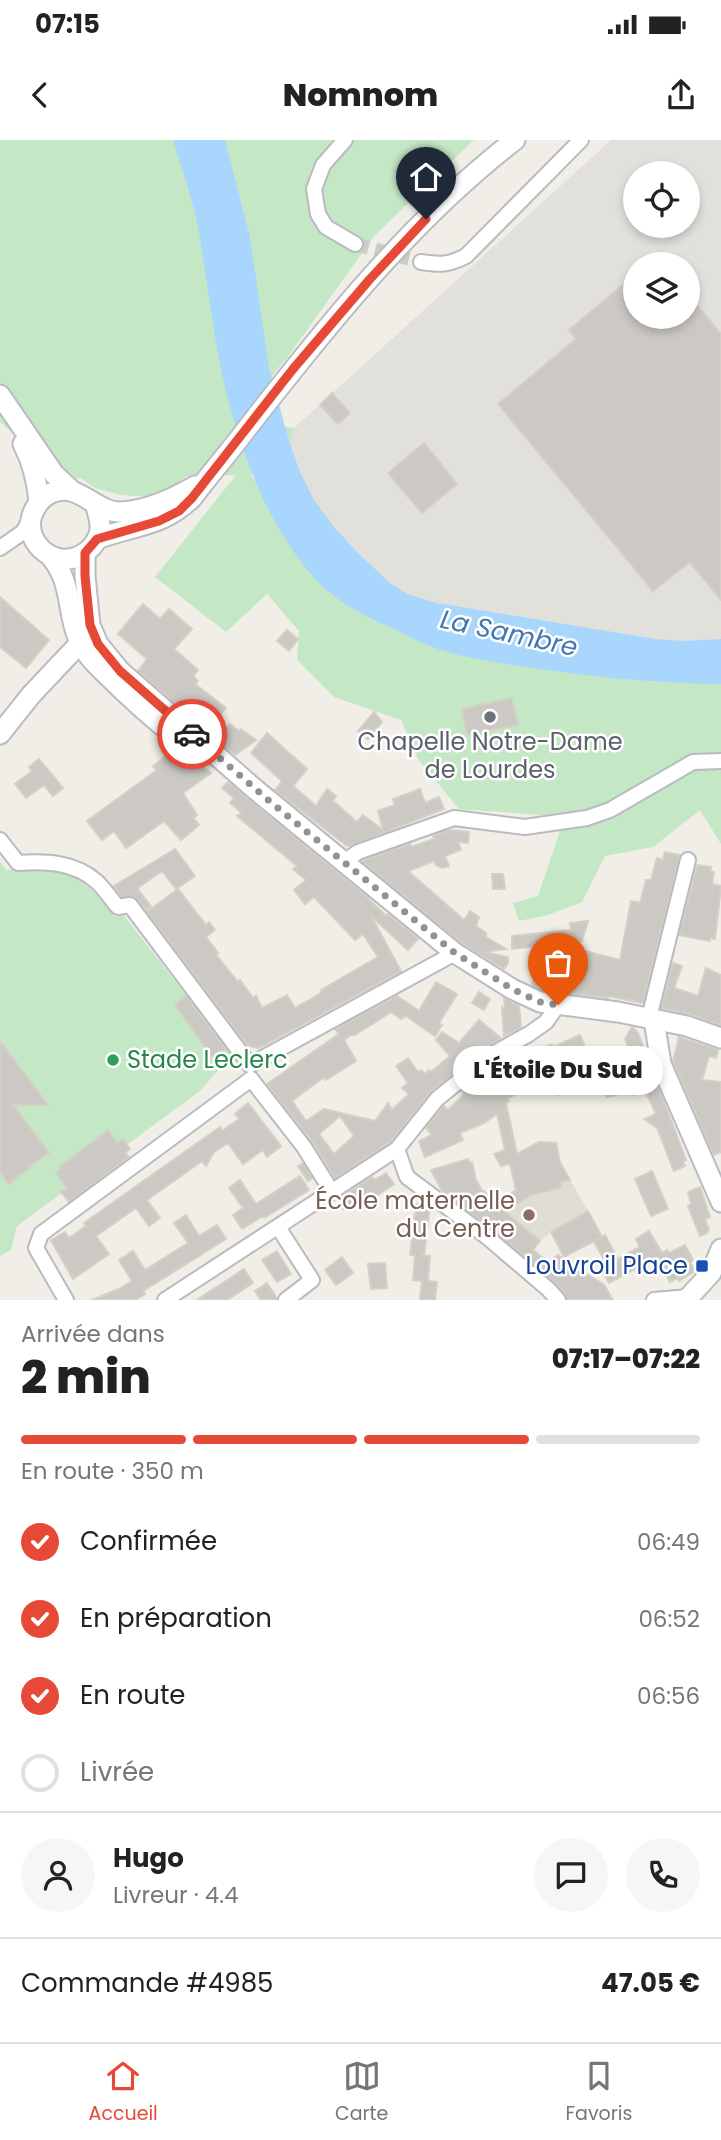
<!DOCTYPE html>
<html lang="fr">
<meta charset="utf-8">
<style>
body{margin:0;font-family:Poppins,sans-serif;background:#f6f6f6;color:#222;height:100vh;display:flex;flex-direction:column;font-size:26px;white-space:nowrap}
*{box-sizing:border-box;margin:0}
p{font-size:23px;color:#767676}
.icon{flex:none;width:38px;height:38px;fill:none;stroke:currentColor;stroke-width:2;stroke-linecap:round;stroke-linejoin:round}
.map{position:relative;height:1160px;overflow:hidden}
.panel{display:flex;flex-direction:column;background:#fff;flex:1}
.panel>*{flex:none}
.buttons{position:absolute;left:623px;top:21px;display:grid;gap:14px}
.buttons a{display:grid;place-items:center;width:77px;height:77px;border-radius:50%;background:#fff;box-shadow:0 4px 10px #0003;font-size:35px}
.pin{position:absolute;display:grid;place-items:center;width:60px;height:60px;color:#fff;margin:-72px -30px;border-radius:50% 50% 50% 0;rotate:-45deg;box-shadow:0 0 7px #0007}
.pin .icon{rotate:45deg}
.courier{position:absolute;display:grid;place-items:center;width:70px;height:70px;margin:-35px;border:5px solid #e64936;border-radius:50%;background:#fff;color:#222;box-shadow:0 2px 9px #0007}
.bubble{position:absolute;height:49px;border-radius:24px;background:#fff;box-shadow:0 4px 10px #0003;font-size:23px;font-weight:800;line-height:49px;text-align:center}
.head em{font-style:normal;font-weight:800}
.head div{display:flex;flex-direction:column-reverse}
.head{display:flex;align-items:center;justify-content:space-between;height:119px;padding:0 21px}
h1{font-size:46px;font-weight:800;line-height:52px}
.bar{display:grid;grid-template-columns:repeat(4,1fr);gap:10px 7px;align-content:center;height:84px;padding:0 21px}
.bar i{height:9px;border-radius:5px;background:#e0e0e0}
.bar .active{background:#e64936}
.bar p{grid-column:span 4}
.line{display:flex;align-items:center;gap:18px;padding:0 21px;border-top:2px solid #e0e0e0}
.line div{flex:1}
.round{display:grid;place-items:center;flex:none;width:74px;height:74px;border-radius:37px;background:#f6f6f6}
ol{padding:0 21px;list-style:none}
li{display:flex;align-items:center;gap:21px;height:77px}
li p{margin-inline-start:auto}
li .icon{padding:7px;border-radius:50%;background:#e64936;color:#fff;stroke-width:4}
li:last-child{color:#767676}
li i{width:38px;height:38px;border:4px solid #e0e0e0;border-radius:50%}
.status{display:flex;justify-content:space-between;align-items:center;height:49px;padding:0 35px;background:#fff;direction:ltr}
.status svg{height:19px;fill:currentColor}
header{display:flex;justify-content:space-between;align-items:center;height:91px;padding:0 21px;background:#fff;font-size:32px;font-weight:800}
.tab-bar{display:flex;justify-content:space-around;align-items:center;height:98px;border-top:2px solid #e0e0e0;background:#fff;font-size:19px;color:#767676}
.tab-bar a{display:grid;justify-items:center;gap:4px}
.tab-bar .active{color:#e64936}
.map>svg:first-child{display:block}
.industrial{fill:#e2e0db;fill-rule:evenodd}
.education{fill:#e0ddd5}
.green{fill:#c4e7c5}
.water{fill:#a9d6fd}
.building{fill:#ccc8c4;stroke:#d5d0c5;stroke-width:2;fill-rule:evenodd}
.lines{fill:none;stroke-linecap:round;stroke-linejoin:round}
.street-tunnel{stroke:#cccbc6;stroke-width:14;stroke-dasharray:14 7;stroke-linecap:butt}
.street-casing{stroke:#b9bbc0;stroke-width:18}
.secondary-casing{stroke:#babcc2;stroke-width:23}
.street{stroke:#fff;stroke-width:14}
.secondary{stroke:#fff;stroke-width:19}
.done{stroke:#919293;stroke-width:7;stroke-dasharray:0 12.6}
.route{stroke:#e64936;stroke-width:9}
.worship-dot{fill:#6b7280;stroke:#fff;stroke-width:2.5}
.leisure-dot{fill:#2e9e5b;stroke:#fff;stroke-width:2.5}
.education-dot{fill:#8d6e63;stroke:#fff;stroke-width:2.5}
.transit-dot{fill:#1a4fb4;stroke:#fff;stroke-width:2.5}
.labels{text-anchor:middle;stroke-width:5;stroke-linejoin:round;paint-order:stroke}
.worship-label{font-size:24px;fill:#5b616d;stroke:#fff}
.leisure-label{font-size:24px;fill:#27864d;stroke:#fff;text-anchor:start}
.education-label{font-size:24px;fill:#785e54;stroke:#fff;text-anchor:end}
.transit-label{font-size:24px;fill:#164399;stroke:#fff;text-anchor:end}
.water-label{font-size:26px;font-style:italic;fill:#4476b0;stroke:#fff}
</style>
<div class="status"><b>07:15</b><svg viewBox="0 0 49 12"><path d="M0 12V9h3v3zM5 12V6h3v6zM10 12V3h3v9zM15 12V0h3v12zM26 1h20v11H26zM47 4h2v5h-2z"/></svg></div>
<header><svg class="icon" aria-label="back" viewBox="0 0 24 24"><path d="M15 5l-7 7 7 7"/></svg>Nomnom<svg class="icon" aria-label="share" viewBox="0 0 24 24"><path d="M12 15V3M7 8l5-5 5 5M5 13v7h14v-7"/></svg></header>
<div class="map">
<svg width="721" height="1160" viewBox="0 0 721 1160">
<rect width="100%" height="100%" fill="#f0eee6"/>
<path class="industrial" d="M 611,0 L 721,0 L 721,510 L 431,477 L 358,440 L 282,334 L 294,288 ZM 635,33 L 688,33 L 688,86 L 635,86 ZM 635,124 L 688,124 L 688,177 L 635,177 Z"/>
<polygon class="education" points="562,1026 588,1071 551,1092 535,1105 524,1120 474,1079 486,1065 490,1068 524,1045 520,1035"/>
<g class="green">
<polygon points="0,0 474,0 375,95 289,215 235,281 294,288 282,334 251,335 323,438 721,536 721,704 700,670 653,707 605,716 582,762 548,775 519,781 513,763 538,756 560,691 556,676 459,669 418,619 401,580 334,557 297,520 299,491 267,454 226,492 155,437 236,335 186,336 168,352 148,357 122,355 95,348 81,338 68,339 0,282"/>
<path d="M 0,722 L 6,730 C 19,729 32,726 45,726 C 77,727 97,755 115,777 L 122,773 L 232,914 L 201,950 L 17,1086 L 11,1110 L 0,1116 Z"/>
</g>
<path class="water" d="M 173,0 L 225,0 L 250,97 L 269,228 L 289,301 L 300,332 L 314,360 L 334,387 L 356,411 L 390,443 L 408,454 L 436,463 L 656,499 L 684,501 L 721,499 L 721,544 C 655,543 591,537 526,527 C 497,522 466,519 438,509 C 420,503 402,493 385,485 C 363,475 340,463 322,446 C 276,399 250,336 232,274 C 215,215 209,152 199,92 C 193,60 182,30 173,0 Z"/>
<g class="building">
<polygon points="635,135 635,177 688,177 688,154 721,194 721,460 690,422 653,451 498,264 576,199 569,190"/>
<polygon points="332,253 350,273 338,284 320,265"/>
<polygon points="424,303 457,344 422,373 388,333"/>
<polygon points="0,457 49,500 26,528 0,507"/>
<polygon points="143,464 160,479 169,469 192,489 174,509 198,530 193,536 198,541 195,544 226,568 214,582 184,561 179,567 138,531 147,519 118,494"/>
<polygon points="287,490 298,499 289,511 277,501"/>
<polygon points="512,558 518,585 467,595 462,569"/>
<polygon points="374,572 382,582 368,599 358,591"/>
<polygon points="230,584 239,591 241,589 256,600 235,615 217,599"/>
<polygon points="267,593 307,629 293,646 316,666 327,649 336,656 333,661 357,682 363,675 383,690 378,671 395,665 393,659 420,649 425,663 439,657 444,669 350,706 346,705 275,650 282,641 251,613"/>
<polygon points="174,610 191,623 201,625 211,633 183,653 197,675 193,678 199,685 181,700 164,681 126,708 114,691 102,700 87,681 157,630 153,626"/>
<polygon points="39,619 63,648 53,656 44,645 26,658 15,644 32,631 29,627"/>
<polygon points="228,642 366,756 386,776 388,774 418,799 408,810 371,776 401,831 259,908 249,906 241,897 147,772 178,749 206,785 209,782 215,790 206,797 218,813 216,815 238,842 240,840 253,858 256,856 262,868 287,855 295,868 315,857 322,852 321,850 378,817 363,794 355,800 314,757 305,764 294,750 306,740 293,729 297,726 237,676 242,673 230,663 234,658 222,648"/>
<polygon points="449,690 469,692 468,703 458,702 461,710 445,716 449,726 442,728 436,725 434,721 408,731 464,780 470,771 479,777 476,786 486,793 486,797 506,809 484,812 508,817 508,823 504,829 462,803 363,722 363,720 410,704 412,707 434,699 433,696"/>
<polygon points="175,709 195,736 176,749 162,731 139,747 138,750 151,766 146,770 134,756 122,757 114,746"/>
<polygon points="665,712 680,715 643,863 608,856 608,858 543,850 532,845 537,824 568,830 573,808 620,820 631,761 640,763 646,740 651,740 657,718 663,720"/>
<polygon points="697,725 711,727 710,731 714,732 712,744 721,746 715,799 710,798 710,801 679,795"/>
<polygon points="492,734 503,734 505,749 493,749"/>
<polygon points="588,781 582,801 512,809 512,796 571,790 570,783"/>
<polygon points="673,823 682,826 674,848 698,856 706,828 721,835 721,885 691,874 661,868"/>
<path d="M 436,842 L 457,854 L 439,883 L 442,885 L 435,896 L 406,876 L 401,879 L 391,872 L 355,895 L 351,895 L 344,900 L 356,921 L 326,940 L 324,937 L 292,961 L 306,981 L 324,969 L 375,981 L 388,963 L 392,970 L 409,954 L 402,948 L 408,943 L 396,926 L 408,918 L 418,932 L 421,930 L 425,934 L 429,930 L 431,932 L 450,916 L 436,900 L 442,892 L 459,903 L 479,880 L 501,898 L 485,907 L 431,952 L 391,1001 L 335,1038 L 312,1001 L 267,944 L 339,894 L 335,889 L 397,856 L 419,871 ZM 340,976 L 354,996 L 334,1014 L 319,994 Z"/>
<polygon points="479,852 490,859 484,870 472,863"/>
<polygon points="186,856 226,909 214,919 175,865"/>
<polygon points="504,858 519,866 521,887 504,896 502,867 505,869"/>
<polygon points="632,887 638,893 686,1020 683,1021 685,1026 674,1031 657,988 644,979 656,974 646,952 632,955 627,952 607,957 606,954 593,946 601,934 626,950 623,943 637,940 625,913 630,911 625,899"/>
<polygon points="580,895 586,909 560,920 558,917 544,923 538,910 552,904 553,907"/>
<polygon points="679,897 718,910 716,918 709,916 702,940 721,942 721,1012 714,1015 673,921"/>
<polygon points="0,901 48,965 13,965 49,1013 28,1027 29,1028 9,1044 0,1032"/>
<polygon points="516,912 525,930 527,929 533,946 508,958 509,961 506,963 517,1014 539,1002 556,1003 560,1022 570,1040 560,1042 561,1048 531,1055 505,1072 540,1101 533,1110 548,1122 558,1115 604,1145 613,1160 567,1160 565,1154 554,1142 493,1090 443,1052 431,1030 468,1019 469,1023 472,1022 476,1040 482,1050 498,1062 516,1050 510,1024 501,1026 494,1014 505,1010 497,974 484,983 460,993 463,1000 425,1017 419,1001 432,995 426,988 444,966 448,970 464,954 462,951 496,923"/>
<polygon points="569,938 573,948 558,955 553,945"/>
<polygon points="248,963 281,1006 267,1017 263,1010 243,1024 228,1003 214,1012 206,1026 202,1021 147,1060 160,1078 149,1086 136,1068 96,1096 109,1114 73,1139 51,1100 65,1092 69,1098 86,1086 84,1083 220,987 222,991 239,979 235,974"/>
<polygon points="108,990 117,1003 123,999 130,1009 125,1013 129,1017 69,1062 61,1052 67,1048 56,1033 61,1029 60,1027"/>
<polygon points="303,1023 312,1038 308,1041 298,1026"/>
<polygon points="652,1031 668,1069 651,1076 635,1039"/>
<polygon points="386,1033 394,1044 375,1057 372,1053 343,1069 337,1060 372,1037 375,1040"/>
<polygon points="300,1036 309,1050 264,1078 263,1076 242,1089 233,1075 243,1068 229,1048 240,1040 256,1064"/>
<polygon points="700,1047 710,1077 705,1080 709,1089 707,1093 700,1096 688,1066 691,1064 688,1052"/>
<polygon points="416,1064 430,1066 424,1116 421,1115 430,1116 428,1141 437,1142 435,1160 420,1160 422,1141 413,1140 415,1115 410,1115"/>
<polygon points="588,1071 602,1097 564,1117 551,1092"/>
<polygon points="186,1075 199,1096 217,1085 226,1099 143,1151 145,1154 135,1160 92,1160 121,1148 132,1141 119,1120 133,1111 145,1130 188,1103 174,1083"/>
<polygon points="649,1091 662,1113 667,1110 669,1113 685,1105 693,1120 690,1122 695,1131 679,1141 678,1138 670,1142 657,1117 609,1143 598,1123 604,1119 594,1102 605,1095 618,1119 640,1107 636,1099"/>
<polygon points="277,1111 291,1134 277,1142 262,1120"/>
<polygon points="342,1117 353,1133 336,1145 325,1130"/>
<polygon points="385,1123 387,1148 371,1149 368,1124"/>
<polygon points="244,1129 253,1143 227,1160 197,1160"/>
<polygon points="267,1143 277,1158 277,1160 261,1160 255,1151"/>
</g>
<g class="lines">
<polyline class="street-tunnel" points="355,104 421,122"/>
<g class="street-casing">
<g id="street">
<polyline points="345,0 323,25 314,49 318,74 326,87 355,104"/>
<path d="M 421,122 C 441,125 448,125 466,116 L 581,0"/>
<polyline points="0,408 23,392 31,378"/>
<path d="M 0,700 L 18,723 C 46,721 74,722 96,741 C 104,748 111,759 118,767 L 130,765 L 250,925"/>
<polyline points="344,722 358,712 454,678 525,687 587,678 610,670 693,622 721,621"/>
<polyline points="649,878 688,720"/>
<polyline points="250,925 455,813"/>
<polyline points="251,939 304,1007 332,1052"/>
<polyline points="397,1009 407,1037 487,1097 548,1149 558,1160"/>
<polyline points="278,1087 312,1140 286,1160"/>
<polyline points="66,1160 36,1108 41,1094 251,939"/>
<polyline points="165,1160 397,1009 437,959 491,915 529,894 546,882 558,865"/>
<polyline points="654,1160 689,1157"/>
</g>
</g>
<g class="secondary-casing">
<g id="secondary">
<polyline points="0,255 54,334 71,350"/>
<path d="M 23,304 C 33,323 37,340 39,362"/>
<path d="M 95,363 C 97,372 101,381 100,390 C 97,407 80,421 61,419 C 49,417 38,409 33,397 C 29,387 30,376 36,367 C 39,361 45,356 51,353 C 79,341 94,372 120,372 C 147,371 172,359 195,346"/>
<path d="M 97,399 C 134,385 162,387 192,358 C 209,335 228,314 245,291 C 326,187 410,81 515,0"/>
<polyline points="85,413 85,436 90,485 98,504 120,531 256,650 455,813 512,849 540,862 618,872 687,886 721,898"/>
<path d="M 51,417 C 73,445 66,468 78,498 C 86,517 101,529 115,543 C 142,569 168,592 198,613"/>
<polyline points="0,594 31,555 81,502 87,492"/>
<polyline points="654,880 661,924 721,1062"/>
<polyline points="689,1160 689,1157 711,1133 721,1109"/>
</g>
</g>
<use href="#street" class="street"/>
<use href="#secondary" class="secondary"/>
</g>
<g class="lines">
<polyline class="done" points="192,594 273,664 455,813 512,849 540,862 558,865"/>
<polyline class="route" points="192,594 120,531 98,504 90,485 85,436 85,413 97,399 159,381 179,371 192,358 293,229 370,139 426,79"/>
</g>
<circle class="worship-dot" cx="490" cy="577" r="7"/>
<circle class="leisure-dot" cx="113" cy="920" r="7"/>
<circle class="education-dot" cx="529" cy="1075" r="7"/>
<rect class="transit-dot" x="695" y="1119" width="14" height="14" rx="3.5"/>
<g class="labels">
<g class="worship-label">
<text x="490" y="610">Chapelle Notre-Dame<tspan x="490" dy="28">de Lourdes</tspan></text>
</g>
<g class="leisure-label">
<text x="127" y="928">Stade Leclerc</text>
</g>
<g class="education-label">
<text x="515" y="1069">École maternelle<tspan x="515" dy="28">du Centre</tspan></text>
</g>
<g class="transit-label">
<text x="688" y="1134">Louvroil Place</text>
</g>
<g class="water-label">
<text transform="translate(509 493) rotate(12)" y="9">La Sambre</text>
</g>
</g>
</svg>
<div class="buttons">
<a><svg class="icon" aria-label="locate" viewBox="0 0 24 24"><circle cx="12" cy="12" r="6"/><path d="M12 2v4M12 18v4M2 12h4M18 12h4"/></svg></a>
<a><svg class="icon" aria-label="layers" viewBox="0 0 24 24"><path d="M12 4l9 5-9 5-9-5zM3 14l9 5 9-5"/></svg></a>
</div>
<div class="pin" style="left:558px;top:865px;background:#ea580c"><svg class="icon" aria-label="bag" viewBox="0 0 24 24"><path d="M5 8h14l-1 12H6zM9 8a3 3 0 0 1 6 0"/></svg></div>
<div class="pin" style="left:426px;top:79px;background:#1f2937"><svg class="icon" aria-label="home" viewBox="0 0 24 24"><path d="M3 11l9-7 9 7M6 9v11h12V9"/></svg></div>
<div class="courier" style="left:192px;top:594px"><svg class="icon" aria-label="car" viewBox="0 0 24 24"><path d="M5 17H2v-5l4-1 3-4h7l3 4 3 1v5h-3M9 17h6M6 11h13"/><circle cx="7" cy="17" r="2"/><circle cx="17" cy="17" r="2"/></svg></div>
<div class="bubble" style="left:453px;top:906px;width:210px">L'Étoile Du Sud</div>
</div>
<section class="panel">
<div class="head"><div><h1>2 min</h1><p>Arrivée dans</p></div><em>07:17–07:22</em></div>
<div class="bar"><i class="active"></i><i class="active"></i><i class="active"></i><i></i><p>En route · 350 m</p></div>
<ol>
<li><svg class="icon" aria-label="check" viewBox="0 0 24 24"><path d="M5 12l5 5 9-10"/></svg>Confirmée<p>06:49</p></li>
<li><svg class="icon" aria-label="check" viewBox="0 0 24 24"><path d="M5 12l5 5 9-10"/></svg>En préparation<p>06:52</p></li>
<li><svg class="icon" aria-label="check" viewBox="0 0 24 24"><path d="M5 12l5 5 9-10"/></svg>En route<p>06:56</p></li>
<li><i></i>Livrée</li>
</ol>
<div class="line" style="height:126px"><a class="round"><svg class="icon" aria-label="person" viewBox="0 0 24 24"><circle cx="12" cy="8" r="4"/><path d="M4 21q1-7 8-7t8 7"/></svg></a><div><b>Hugo</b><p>Livreur · 4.4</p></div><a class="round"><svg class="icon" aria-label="chat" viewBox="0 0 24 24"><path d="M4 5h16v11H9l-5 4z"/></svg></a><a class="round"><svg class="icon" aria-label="phone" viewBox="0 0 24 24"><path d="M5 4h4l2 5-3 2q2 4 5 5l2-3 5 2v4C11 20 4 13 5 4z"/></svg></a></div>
<div class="line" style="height:91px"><div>Commande #4985</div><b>47.05 €</b></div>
</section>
<nav class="tab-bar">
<a class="active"><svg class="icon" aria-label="home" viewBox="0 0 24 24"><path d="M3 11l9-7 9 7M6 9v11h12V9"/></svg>Accueil</a>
<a><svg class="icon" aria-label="map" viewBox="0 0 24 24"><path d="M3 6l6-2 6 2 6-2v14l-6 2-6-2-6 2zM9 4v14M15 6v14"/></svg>Carte</a>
<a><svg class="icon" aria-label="saved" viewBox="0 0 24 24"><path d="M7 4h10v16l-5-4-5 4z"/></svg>Favoris</a>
</nav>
